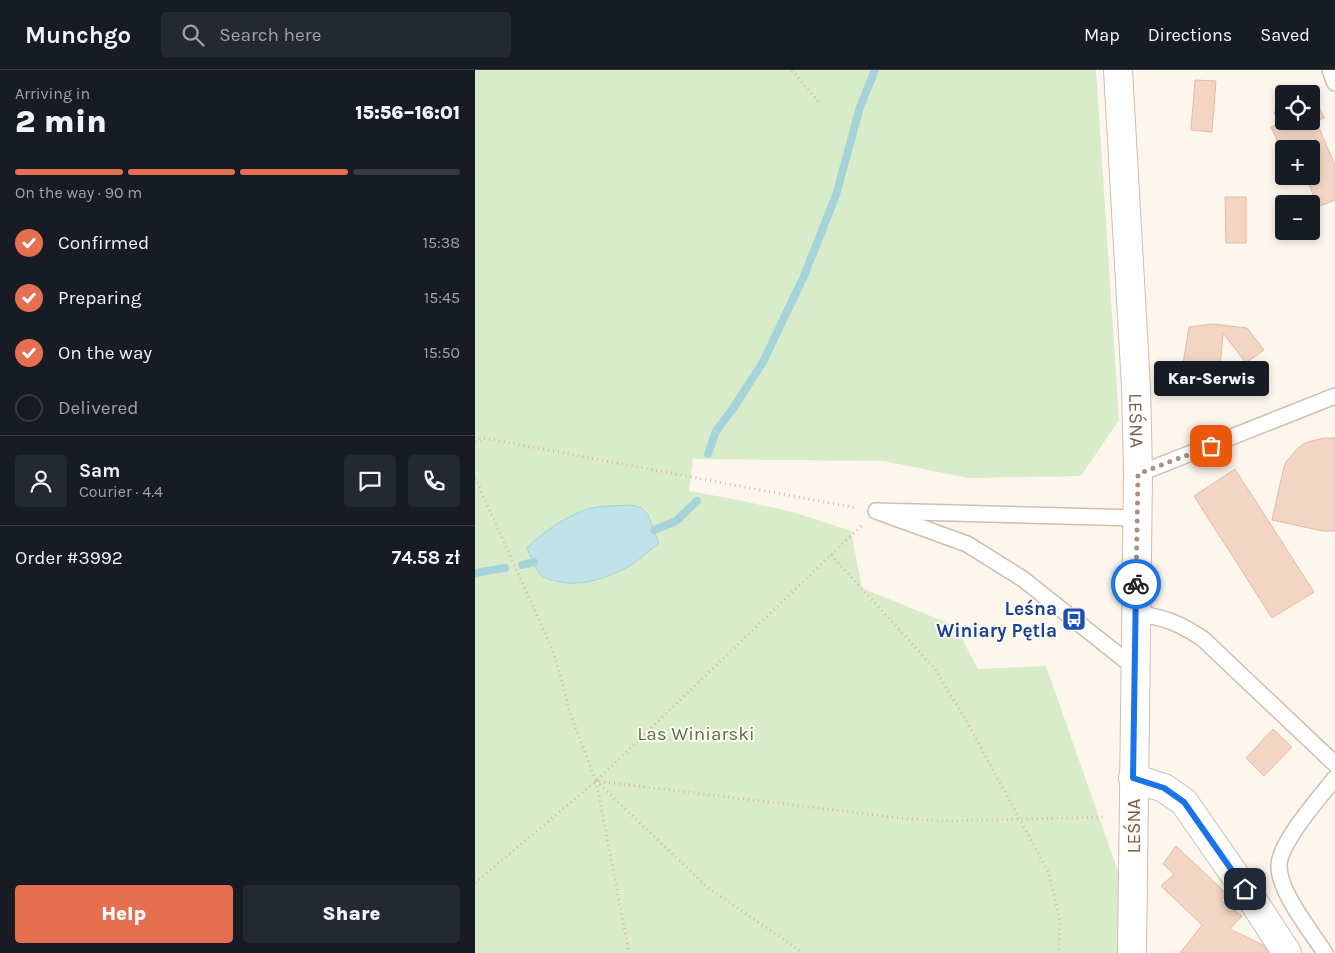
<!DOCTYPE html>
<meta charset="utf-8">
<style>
body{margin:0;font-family:Karla,sans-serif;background:#242831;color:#f1f3f6;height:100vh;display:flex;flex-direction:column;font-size:19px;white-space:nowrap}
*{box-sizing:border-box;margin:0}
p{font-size:16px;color:#9ea1a6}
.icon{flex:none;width:28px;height:28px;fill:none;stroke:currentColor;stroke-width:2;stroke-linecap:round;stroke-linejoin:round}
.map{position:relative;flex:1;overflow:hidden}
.sheet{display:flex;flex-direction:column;background:#171b24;width:475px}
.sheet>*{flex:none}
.controls{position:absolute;left:800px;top:15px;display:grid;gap:10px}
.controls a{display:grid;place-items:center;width:45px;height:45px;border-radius:5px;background:#171b24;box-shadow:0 2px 8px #0003;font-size:25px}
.pin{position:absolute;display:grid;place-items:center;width:42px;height:42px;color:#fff;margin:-21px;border-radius:10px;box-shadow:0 2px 8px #0006}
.courier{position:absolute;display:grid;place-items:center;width:50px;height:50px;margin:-25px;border:4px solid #1a73e8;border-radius:50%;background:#fff;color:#222;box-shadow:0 1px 6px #0007}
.bubble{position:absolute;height:35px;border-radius:5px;background:#171b24;box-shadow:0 2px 8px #0003;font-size:16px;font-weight:800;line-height:35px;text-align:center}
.headline em{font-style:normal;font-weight:800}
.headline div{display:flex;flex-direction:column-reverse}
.headline{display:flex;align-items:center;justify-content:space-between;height:85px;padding:0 15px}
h1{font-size:32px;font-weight:800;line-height:38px}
.bar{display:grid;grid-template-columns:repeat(4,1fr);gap:8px 5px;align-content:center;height:60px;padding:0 15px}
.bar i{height:6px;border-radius:4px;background:#363941}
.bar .active{background:#e76f51}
.bar p{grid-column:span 4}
.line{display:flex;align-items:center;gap:12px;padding:0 15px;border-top:1px solid #363941}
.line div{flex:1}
.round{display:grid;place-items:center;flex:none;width:52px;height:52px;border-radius:5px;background:#242831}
ol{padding:0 15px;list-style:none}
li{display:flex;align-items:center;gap:15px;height:55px}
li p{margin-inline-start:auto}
li .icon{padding:5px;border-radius:50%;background:#e76f51;color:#fff;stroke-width:4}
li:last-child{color:#9ea1a6}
li i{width:28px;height:28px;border:2px solid #363941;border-radius:50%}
.action{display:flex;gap:10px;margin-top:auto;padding:10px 15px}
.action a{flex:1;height:58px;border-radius:5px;background:#e76f51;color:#fff;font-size:20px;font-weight:800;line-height:58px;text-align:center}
.action a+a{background:#242831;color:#f1f3f6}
header{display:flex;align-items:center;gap:30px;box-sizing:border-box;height:70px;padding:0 25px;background:#171b24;border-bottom:1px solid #363941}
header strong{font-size:24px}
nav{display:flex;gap:28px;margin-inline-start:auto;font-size:18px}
.search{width:350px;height:45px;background:#242831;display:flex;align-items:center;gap:12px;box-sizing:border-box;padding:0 18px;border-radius:5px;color:#9ea1a6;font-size:19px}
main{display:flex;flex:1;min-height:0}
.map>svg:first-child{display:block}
.green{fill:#d8ecc9}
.water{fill:#bfe3e8;stroke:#a5d3da}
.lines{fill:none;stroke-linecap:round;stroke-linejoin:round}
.stream{stroke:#a5d3da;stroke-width:8}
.building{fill:#f3d5c3;stroke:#e6bba3}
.lane-casing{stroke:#d1beb0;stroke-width:18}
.street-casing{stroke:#d1beb0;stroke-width:30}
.path{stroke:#d9b8a5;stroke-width:3;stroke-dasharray:1 4;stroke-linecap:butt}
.lane{stroke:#fff;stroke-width:15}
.street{stroke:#fff;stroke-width:28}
.done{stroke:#a89285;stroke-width:5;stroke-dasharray:0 9}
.route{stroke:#1a73e8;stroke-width:6}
.labels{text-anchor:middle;stroke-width:4;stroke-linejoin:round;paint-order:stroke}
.street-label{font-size:19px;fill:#7a5c4d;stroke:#fffaf3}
.transit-label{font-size:19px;font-weight:bold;fill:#164399;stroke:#fffaf3;text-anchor:end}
.park-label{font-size:19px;fill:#537a41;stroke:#fffaf3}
</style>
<header>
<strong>Munchgo</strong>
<div class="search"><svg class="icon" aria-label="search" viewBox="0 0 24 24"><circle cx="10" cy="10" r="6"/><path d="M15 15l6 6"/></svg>Search here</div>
<nav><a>Map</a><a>Directions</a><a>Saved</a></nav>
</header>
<main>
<section class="sheet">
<div class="headline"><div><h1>2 min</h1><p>Arriving in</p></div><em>15:56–16:01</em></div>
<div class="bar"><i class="active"></i><i class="active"></i><i class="active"></i><i></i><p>On the way · 90 m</p></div>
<ol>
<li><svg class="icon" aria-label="check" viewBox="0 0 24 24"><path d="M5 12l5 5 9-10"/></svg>Confirmed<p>15:38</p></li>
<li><svg class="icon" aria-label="check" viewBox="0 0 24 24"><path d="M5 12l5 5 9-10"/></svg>Preparing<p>15:45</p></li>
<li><svg class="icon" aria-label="check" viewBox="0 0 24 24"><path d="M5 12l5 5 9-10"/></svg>On the way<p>15:50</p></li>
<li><i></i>Delivered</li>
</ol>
<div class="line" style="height:90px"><a class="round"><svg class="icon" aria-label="person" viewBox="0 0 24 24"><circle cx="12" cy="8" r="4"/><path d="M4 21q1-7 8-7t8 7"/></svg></a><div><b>Sam</b><p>Courier · 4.4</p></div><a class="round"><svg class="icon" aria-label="chat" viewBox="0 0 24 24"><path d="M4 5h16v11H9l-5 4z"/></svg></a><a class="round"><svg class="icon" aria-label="phone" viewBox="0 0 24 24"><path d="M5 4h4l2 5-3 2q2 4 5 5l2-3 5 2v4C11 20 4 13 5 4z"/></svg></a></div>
<div class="line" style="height:65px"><div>Order #3992</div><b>74.58 zł</b></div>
<div class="action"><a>Help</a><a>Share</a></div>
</section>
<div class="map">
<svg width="860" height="883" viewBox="0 0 860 883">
<rect width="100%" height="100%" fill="#fdf6ec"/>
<polygon class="green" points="0,0 621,0 644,350 606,406 493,408 409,391 218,389 214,421 263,430 318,442 376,461 387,518 480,556 503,599 571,596 645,807 644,883 0,883"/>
<path class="water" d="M 156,435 L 167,438 L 173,445 L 184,473 C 175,480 166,489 156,495 C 135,507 106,518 81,511 C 75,510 69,508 64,503 C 59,496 56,486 52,478 C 66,463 93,445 113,439 C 127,435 142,436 156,435 Z"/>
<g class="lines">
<g class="stream">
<polyline points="233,384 241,361 259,337 288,292 329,206 361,125 385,37 400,0"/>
<polyline points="179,460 201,451 222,431"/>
<polyline points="47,495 59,492"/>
<polyline points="0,503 30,498"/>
</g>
</g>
<g class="building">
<polygon points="720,10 741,11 737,62 716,60"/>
<polygon points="839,25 849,48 841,51 860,95 860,130 843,137 831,107 827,109 826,106 836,106 836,79 814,78 809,79 809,80 807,81 796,57 804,53 799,42 809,38 809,51 836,51 836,26"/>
<polygon points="750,127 771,127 771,173 751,173"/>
<polygon points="738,254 772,258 789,280 771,293 748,263 744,310 706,306 714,257"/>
<polygon points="848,368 860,368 860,461 848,461 797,450 808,401 811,392 823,378 830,373"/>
<polygon points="760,399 839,522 797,548 719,426"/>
<polygon points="798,659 817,677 789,706 771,688"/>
<polygon points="701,776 752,824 746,830 767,846 755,859 788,875 793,883 705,883 727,855 686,816 699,804 688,794"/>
</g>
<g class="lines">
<g class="lane-casing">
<g id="lane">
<polyline points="855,0 860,13"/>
<polyline points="663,404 860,326"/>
<path d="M 661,543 C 690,548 703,552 728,569 L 860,694"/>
<polyline points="660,598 548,509 492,474 401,441 662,448"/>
<path d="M 850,883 C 836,861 803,821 804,795 C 805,772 845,727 860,708"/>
</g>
</g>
<g class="street-casing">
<g id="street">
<path id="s1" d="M 643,0 L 661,317 L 663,404 L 657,883"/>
<polyline points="658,708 689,718 709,732 780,834 812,883"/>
</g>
</g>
<g class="path">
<polyline points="317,0 345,34"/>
<polyline points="0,372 9,368 381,438"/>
<polyline points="0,408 75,574 85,604 94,640 121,711 433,749 466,751 631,747"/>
<polyline points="356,485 460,599 492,652 574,803 585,850 584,883"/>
<polyline points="121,711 232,817 328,883"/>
<polyline points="121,711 154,883"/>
<polyline points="0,813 121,711 386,456"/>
</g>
<use href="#lane" class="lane"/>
<use href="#street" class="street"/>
</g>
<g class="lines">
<polyline class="done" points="661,514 663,404 736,376"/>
<polyline class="route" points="661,514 658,708 689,718 709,732 770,819"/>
</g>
<defs>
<g id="bus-square" transform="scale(1.25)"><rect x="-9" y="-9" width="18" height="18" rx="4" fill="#1a4fb4" stroke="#fffaf3"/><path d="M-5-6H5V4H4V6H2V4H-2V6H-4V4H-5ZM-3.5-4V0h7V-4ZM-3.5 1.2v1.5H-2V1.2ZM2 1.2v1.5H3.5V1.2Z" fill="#fff"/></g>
</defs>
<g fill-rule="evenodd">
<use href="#bus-square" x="599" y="549"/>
</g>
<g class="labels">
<g class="street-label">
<text dy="7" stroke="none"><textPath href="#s1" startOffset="351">LEŚNA</textPath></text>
<text transform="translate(658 756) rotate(-90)" y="7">LEŚNA</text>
</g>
<g class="transit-label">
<text x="582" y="545">Leśna<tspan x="582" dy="22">Winiary Pętla</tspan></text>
</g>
<g class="park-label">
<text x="221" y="670">Las Winiarski</text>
</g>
</g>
</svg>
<div class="controls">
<a><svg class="icon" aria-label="locate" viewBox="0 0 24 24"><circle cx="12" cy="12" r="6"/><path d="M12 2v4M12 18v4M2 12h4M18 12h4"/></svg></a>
<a>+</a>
<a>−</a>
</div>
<div class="pin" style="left:736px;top:376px;background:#ea580c"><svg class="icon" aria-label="bag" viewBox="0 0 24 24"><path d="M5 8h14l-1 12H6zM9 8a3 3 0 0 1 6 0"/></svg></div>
<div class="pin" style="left:770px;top:819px;background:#1f2937"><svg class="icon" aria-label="home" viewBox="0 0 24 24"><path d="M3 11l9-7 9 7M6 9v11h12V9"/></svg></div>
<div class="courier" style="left:661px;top:514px"><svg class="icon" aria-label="bike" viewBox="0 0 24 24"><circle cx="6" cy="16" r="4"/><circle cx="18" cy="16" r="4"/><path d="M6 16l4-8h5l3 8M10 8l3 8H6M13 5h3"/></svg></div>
<div class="bubble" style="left:679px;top:291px;width:115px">Kar-Serwis</div>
</div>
</main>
